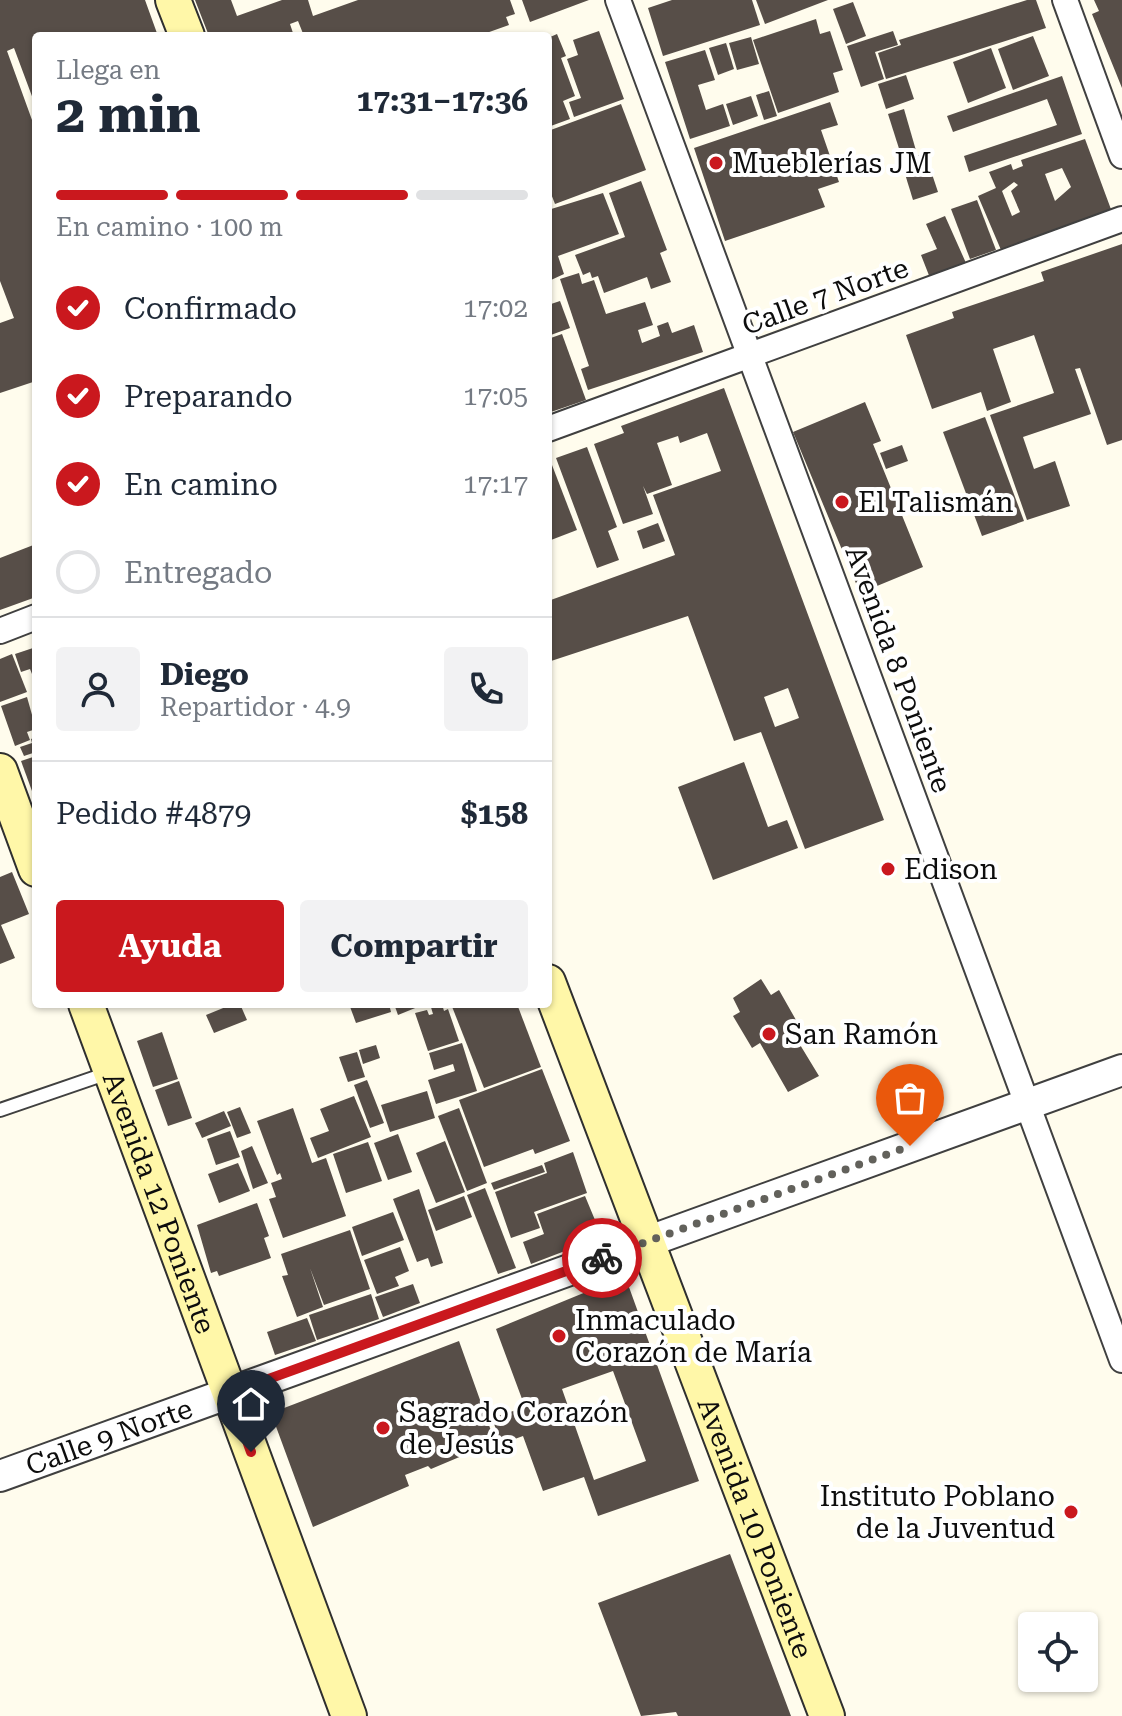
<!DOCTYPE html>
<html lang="es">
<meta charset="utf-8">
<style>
body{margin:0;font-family:"Roboto Serif",serif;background:#f2f2f3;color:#1f2937;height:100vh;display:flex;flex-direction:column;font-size:30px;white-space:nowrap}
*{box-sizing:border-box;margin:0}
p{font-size:26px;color:#747a83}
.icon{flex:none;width:44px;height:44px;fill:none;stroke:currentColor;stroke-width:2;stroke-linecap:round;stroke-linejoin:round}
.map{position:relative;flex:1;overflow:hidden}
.details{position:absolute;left:32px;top:32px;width:520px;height:976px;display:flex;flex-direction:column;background:#fff;border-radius:8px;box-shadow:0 2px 6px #0004}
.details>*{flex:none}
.tools{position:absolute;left:1018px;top:1612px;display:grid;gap:16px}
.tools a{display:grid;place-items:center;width:80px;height:80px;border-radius:8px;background:#fff;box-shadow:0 2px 6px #0004;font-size:40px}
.pin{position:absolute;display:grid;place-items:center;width:68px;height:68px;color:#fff;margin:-82px -34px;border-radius:50% 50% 50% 0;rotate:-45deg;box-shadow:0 0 8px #0007}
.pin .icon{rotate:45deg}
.courier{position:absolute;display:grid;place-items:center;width:80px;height:80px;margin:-40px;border:6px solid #ca181e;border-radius:50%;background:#fff;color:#222;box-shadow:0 2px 10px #0007}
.summary em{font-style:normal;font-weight:700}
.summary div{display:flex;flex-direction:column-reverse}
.summary{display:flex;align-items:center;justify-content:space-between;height:136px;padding:0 24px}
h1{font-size:52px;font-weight:700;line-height:60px}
.bar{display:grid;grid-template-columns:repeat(4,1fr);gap:12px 8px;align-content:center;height:96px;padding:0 24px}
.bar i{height:10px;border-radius:6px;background:#e0e1e3}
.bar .active{background:#ca181e}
.bar p{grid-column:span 4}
.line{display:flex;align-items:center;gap:20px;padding:0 24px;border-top:2px solid #e0e1e3}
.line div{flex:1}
.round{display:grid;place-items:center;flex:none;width:84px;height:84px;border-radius:8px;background:#f2f2f3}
ol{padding:0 24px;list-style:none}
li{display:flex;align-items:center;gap:24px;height:88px}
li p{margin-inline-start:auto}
li .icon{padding:8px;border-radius:50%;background:#ca181e;color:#fff;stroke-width:4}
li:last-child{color:#747a83}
li i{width:44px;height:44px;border:4px solid #e0e1e3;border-radius:50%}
.action{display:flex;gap:16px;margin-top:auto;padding:16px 24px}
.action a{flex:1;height:92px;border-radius:8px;background:#ca181e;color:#fff;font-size:32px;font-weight:700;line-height:92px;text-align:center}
.action a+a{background:#f2f2f3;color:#1f2937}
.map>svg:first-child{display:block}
.building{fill:#574e48;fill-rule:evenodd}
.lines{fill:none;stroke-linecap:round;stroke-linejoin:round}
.service-casing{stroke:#404040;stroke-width:16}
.minor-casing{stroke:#404040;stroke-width:28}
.tertiary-casing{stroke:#404040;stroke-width:34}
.secondary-casing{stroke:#2f2f2f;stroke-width:38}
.service{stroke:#fff;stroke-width:12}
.minor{stroke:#fff;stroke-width:24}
.tertiary{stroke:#fff;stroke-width:30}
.secondary{stroke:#fff7a8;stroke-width:34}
.done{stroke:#62615b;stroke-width:8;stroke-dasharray:0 14.4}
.route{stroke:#ca181e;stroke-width:10}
.poi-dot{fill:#ca181e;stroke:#fff;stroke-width:3}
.labels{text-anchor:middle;stroke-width:8;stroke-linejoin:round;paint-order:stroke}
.poi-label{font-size:28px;fill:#0d0d0d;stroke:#fff;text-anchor:start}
.street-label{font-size:28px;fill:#0d0d0d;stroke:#fff}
</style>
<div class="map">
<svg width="1122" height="1716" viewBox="0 0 1122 1716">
<rect width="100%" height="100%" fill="#fffced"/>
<g class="building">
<polygon points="0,0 145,0 158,36 36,36 36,107 14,48 7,51 36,131 36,381 0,393 0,323 14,318 0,281"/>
<polygon points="195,0 231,0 237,16 282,0 308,0 313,16 358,0 510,0 515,14 506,17 509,25 478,36 304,36 298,21 290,24 294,36 209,36"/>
<polygon points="522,0 589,0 530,22"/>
<polygon points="672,0 752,0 760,25 663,56 648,8"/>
<polygon points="756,0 828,0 765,24"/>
<polygon points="1027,0 1036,0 1046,28 886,79 878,53 901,45 899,40"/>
<polygon points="1094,0 1122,0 1122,88 1092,14 1099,11"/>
<polygon points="853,2 866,36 846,44 833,9"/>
<polygon points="816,19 820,34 830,31 843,70 833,73 839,92 778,113 753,40"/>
<polygon points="599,31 624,99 574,117 569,102 581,98 567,59 578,55 573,40"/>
<polygon points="893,31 898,45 875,52 884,79 861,87 847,46"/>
<polygon points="557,34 566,56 561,58 575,96 563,101 570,119 548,127 548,38"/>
<polygon points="1033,36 1049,76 1013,90 998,49"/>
<polygon points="751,37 759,64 737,70 729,43"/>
<polygon points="726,43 734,69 718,75 709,48"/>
<polygon points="991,48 1006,88 968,103 953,62"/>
<polygon points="705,50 715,80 698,85 706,110 723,104 730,126 690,139 665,62"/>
<polygon points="906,75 914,99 886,109 878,84"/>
<polygon points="1062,76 1082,134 969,172 964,156 1057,125 1047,99 953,132 947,116"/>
<polygon points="769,91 777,116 764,120 756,95"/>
<polygon points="751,96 758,116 733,125 726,104"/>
<polygon points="830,102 838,125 821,130 839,182 818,189 825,207 725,241 694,148"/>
<polygon points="621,104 646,170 555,204 548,186 548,131"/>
<polygon points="904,109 917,154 902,158 888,114"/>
<path d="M 1085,139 L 1112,212 L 1001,250 L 978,196 L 996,188 L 989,172 L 1011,164 L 1013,170 L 1023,166 L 1021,160 ZM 1062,168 L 1071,187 L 1055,201 L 1045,174 ZM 1014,182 L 1018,185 L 1011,191 L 1020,212 L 1012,216 L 1002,191 Z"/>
<polygon points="925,153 938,192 913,200 901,161"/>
<polygon points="641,181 667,250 660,253 671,282 651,289 647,277 604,293 598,276 592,278 590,272 583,275 575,255 625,237 609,193"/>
<polygon points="603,193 619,234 558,256 564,274 551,280 548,210"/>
<polygon points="977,200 996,250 970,259 951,209"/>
<polygon points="945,216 966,263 930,278 921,255 937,249 926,224"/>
<polygon points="1122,244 1122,440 1107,445 1080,368 1075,369 1091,414 1023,437 1034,469 1055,461 1070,506 1027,520 990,415 1054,393 1034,335 993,349 1011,402 987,411 981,392 932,409 906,335 954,318 952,312 1044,281 1041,272"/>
<polygon points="579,273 582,284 594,280 606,314 645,302 653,325 638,330 642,343 660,336 657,326 668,322 672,333 694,325 703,352 588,390 581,369 589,366 560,279"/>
<polygon points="560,301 570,328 548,336 548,305"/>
<polygon points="562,334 586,400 548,413 548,339"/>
<path d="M 724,388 L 884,820 L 805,849 L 761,732 L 734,741 L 688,616 L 548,662 L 548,601 L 675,555 L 653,495 L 721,471 L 707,433 L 680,443 L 678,436 L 657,443 L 672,485 L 647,494 L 643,486 L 653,514 L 623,524 L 594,444 L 624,433 L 621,426 ZM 788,688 L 799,718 L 775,727 L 764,697 Z"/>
<polygon points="865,402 881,441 873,444 923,567 860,593 793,432"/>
<polygon points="985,417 1024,521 982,536 943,432"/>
<polygon points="902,445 908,461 886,469 880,453"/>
<polygon points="587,447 617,527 608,531 619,560 597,568 556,458"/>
<polygon points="552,465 577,530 551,540 548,466"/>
<polygon points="658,523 665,541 643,549 637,531"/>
<polygon points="36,544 36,597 0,610 0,558"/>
<polygon points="36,647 36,673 32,674 30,669 21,672 15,654"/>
<polygon points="12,654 27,692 0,702 0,659"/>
<polygon points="27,697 36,729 27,732 30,740 15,746 1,706"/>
<polygon points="36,737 36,752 24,756 20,747 32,743 31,739"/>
<polygon points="36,756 36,802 21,761"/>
<polygon points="744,762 768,827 787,820 798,848 713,880 678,787"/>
<polygon points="12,872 29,914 1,925 15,958 0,964 0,877"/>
<polygon points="761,979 771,995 779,990 796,1020 788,1025 819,1076 788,1092 760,1043 752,1048 733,1016 740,1012 733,998"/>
<polygon points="233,1004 240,1004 247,1020 214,1033 206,1015"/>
<polygon points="349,1004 389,1004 391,1012 356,1023"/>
<polygon points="394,1004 425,1004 398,1015"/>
<polygon points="430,1004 442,1004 444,1011 448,1009 459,1041 428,1051 415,1013 427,1010 429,1015 433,1014"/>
<polygon points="451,1004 517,1004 541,1067 484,1088"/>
<polygon points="162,1032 178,1079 153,1087 137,1041"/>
<polygon points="462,1043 477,1091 436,1104 428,1080 455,1071 453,1064 434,1070 429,1053"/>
<polygon points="376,1045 380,1058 363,1064 359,1050"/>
<polygon points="357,1052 365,1077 348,1082 339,1057"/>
<polygon points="542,1069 570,1141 535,1154 533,1149 484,1167 459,1100"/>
<polygon points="367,1080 384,1123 370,1128 354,1085"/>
<polygon points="179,1081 192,1118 168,1126 155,1090"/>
<polygon points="427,1091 435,1118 390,1132 381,1105"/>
<polygon points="354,1096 371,1137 318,1158 310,1138 329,1131 320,1109"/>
<polygon points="240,1107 251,1133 237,1138 227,1112"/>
<polygon points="293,1108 312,1163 326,1158 346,1216 283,1238 269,1199 276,1197 271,1183 282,1179 280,1173 277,1175 257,1121"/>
<polygon points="459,1108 487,1183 467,1191 438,1116"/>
<polygon points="224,1111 231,1126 202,1138 195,1123"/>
<polygon points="230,1131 240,1157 216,1165 207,1139"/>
<polygon points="398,1134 412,1172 388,1180 374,1143"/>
<polygon points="445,1141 465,1192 436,1203 416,1153"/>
<polygon points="368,1142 382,1181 346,1193 333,1154"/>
<polygon points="252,1146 268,1183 253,1189 241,1151"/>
<polygon points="573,1152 587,1193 534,1212 540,1228 511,1238 495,1192 547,1173 544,1163"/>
<polygon points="238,1163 250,1191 219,1203 208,1174"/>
<polygon points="542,1165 545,1172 494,1190 491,1183"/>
<polygon points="485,1188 516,1268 498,1274 467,1195"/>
<polygon points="419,1189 443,1263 431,1267 428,1258 417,1262 393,1199"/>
<polygon points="464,1196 472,1217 436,1231 428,1210"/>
<polygon points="585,1196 595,1220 578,1246 531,1264 523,1242 544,1234 537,1214"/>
<polygon points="257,1203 269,1236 264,1238 271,1258 219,1276 217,1271 211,1273 197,1225"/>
<polygon points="393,1212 404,1240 362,1256 352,1227"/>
<polygon points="350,1230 370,1289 324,1305 310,1268 323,1307 297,1317 282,1276 288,1275 281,1254"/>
<polygon points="400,1247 409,1271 395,1277 399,1286 377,1294 364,1260"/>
<path d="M 625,1276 L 699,1481 L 598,1516 L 584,1477 L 543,1491 L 523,1436 L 501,1444 L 492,1418 L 525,1407 L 496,1329 ZM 613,1371 L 646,1461 L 594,1480 L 562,1389 Z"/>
<polygon points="413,1284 420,1303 383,1317 375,1297"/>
<polygon points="371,1294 379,1319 317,1340 309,1315"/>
<polygon points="307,1318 316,1341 275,1355 267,1332"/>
<polygon points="459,1341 495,1442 431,1469 428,1466 405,1475 409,1486 313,1527 271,1413"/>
<polygon points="730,1554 791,1716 678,1716 676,1712 641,1716 598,1603"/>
</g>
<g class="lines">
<g class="service-casing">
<polyline id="service" points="0,1110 108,1073"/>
</g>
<g class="minor-casing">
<g id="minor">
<polyline points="618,0 1122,1360"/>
<polyline points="1065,0 1122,156"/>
<polyline points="548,429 1122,219"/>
<polyline points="0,631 36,617"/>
</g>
</g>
<g class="tertiary-casing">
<g id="tertiary">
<path id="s1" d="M 0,1476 L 1122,1070"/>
</g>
</g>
<g class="secondary-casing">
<g id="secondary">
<polyline points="173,0 187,36"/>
<polyline points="0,771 36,869"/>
<path id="s2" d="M 548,982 L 827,1716"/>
<path id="s3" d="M 86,1004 L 349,1716"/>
</g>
</g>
<use href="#service" class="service"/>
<use href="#minor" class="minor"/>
<use href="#tertiary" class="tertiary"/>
<use href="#secondary" class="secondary"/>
</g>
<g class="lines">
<polyline class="done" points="602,1258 910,1146"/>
<polyline class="route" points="251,1452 230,1393 602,1258"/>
</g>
<g class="poi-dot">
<circle cx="716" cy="163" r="8"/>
<circle cx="842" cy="502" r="8"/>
<circle cx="888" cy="869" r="8"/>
<circle cx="769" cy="1034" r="8"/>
<circle cx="559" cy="1336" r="8"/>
<circle cx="383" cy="1428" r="8"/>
<circle cx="1071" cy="1512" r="8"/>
</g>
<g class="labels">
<g class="poi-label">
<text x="732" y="173">Mueblerías JM</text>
<text x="858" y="512">El Talismán</text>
<text x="904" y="879">Edison</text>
<text x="785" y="1044">San Ramón</text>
<text x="575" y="1330">Inmaculado<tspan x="575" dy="32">Corazón de María</tspan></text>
<text x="399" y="1422">Sagrado Corazón<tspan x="399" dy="32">de Jesús</tspan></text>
<text x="1055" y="1506" text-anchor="end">Instituto Poblano<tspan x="1055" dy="32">de la Juventud</tspan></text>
</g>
<g class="street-label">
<text transform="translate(825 296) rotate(-20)" y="10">Calle 7 Norte</text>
<text transform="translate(899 669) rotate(70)" y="10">Avenida 8 Poniente</text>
<text dy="10" stroke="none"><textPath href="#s3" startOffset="212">Avenida 12 Poniente</textPath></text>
<text dy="10" stroke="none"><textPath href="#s1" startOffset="116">Calle 9 Norte</textPath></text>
<text dy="10" stroke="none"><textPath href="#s2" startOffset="584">Avenida 10 Poniente</textPath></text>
</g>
</g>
</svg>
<div class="tools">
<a><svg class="icon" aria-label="locate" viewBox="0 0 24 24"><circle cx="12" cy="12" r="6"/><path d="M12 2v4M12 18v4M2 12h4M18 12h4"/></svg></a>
</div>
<div class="pin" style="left:910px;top:1146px;background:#ea580c"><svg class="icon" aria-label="bag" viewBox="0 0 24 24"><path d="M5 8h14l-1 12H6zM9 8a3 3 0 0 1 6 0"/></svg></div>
<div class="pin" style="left:251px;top:1452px;background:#1f2937"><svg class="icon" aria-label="home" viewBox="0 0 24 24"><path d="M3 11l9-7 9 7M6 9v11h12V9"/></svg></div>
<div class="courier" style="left:602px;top:1258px"><svg class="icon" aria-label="bike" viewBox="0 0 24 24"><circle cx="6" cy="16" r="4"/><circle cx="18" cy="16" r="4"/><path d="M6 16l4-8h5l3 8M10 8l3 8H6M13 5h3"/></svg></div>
<section class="details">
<div class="summary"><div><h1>2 min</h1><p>Llega en</p></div><em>17:31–17:36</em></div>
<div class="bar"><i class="active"></i><i class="active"></i><i class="active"></i><i></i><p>En camino · 100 m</p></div>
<ol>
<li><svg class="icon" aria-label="check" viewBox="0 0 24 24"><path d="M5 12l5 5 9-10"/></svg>Confirmado<p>17:02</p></li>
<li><svg class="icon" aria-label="check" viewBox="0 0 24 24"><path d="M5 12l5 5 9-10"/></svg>Preparando<p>17:05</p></li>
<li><svg class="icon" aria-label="check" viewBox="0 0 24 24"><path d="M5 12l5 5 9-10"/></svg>En camino<p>17:17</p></li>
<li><i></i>Entregado</li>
</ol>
<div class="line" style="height:144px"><a class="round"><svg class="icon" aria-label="person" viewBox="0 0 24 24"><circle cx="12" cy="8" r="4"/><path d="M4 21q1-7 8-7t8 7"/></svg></a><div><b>Diego</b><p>Repartidor · 4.9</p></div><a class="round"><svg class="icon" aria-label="phone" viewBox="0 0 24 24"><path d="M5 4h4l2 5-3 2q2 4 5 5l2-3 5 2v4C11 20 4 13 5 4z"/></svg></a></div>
<div class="line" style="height:104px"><div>Pedido #4879</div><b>$158</b></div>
<div class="action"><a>Ayuda</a><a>Compartir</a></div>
</section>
</div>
